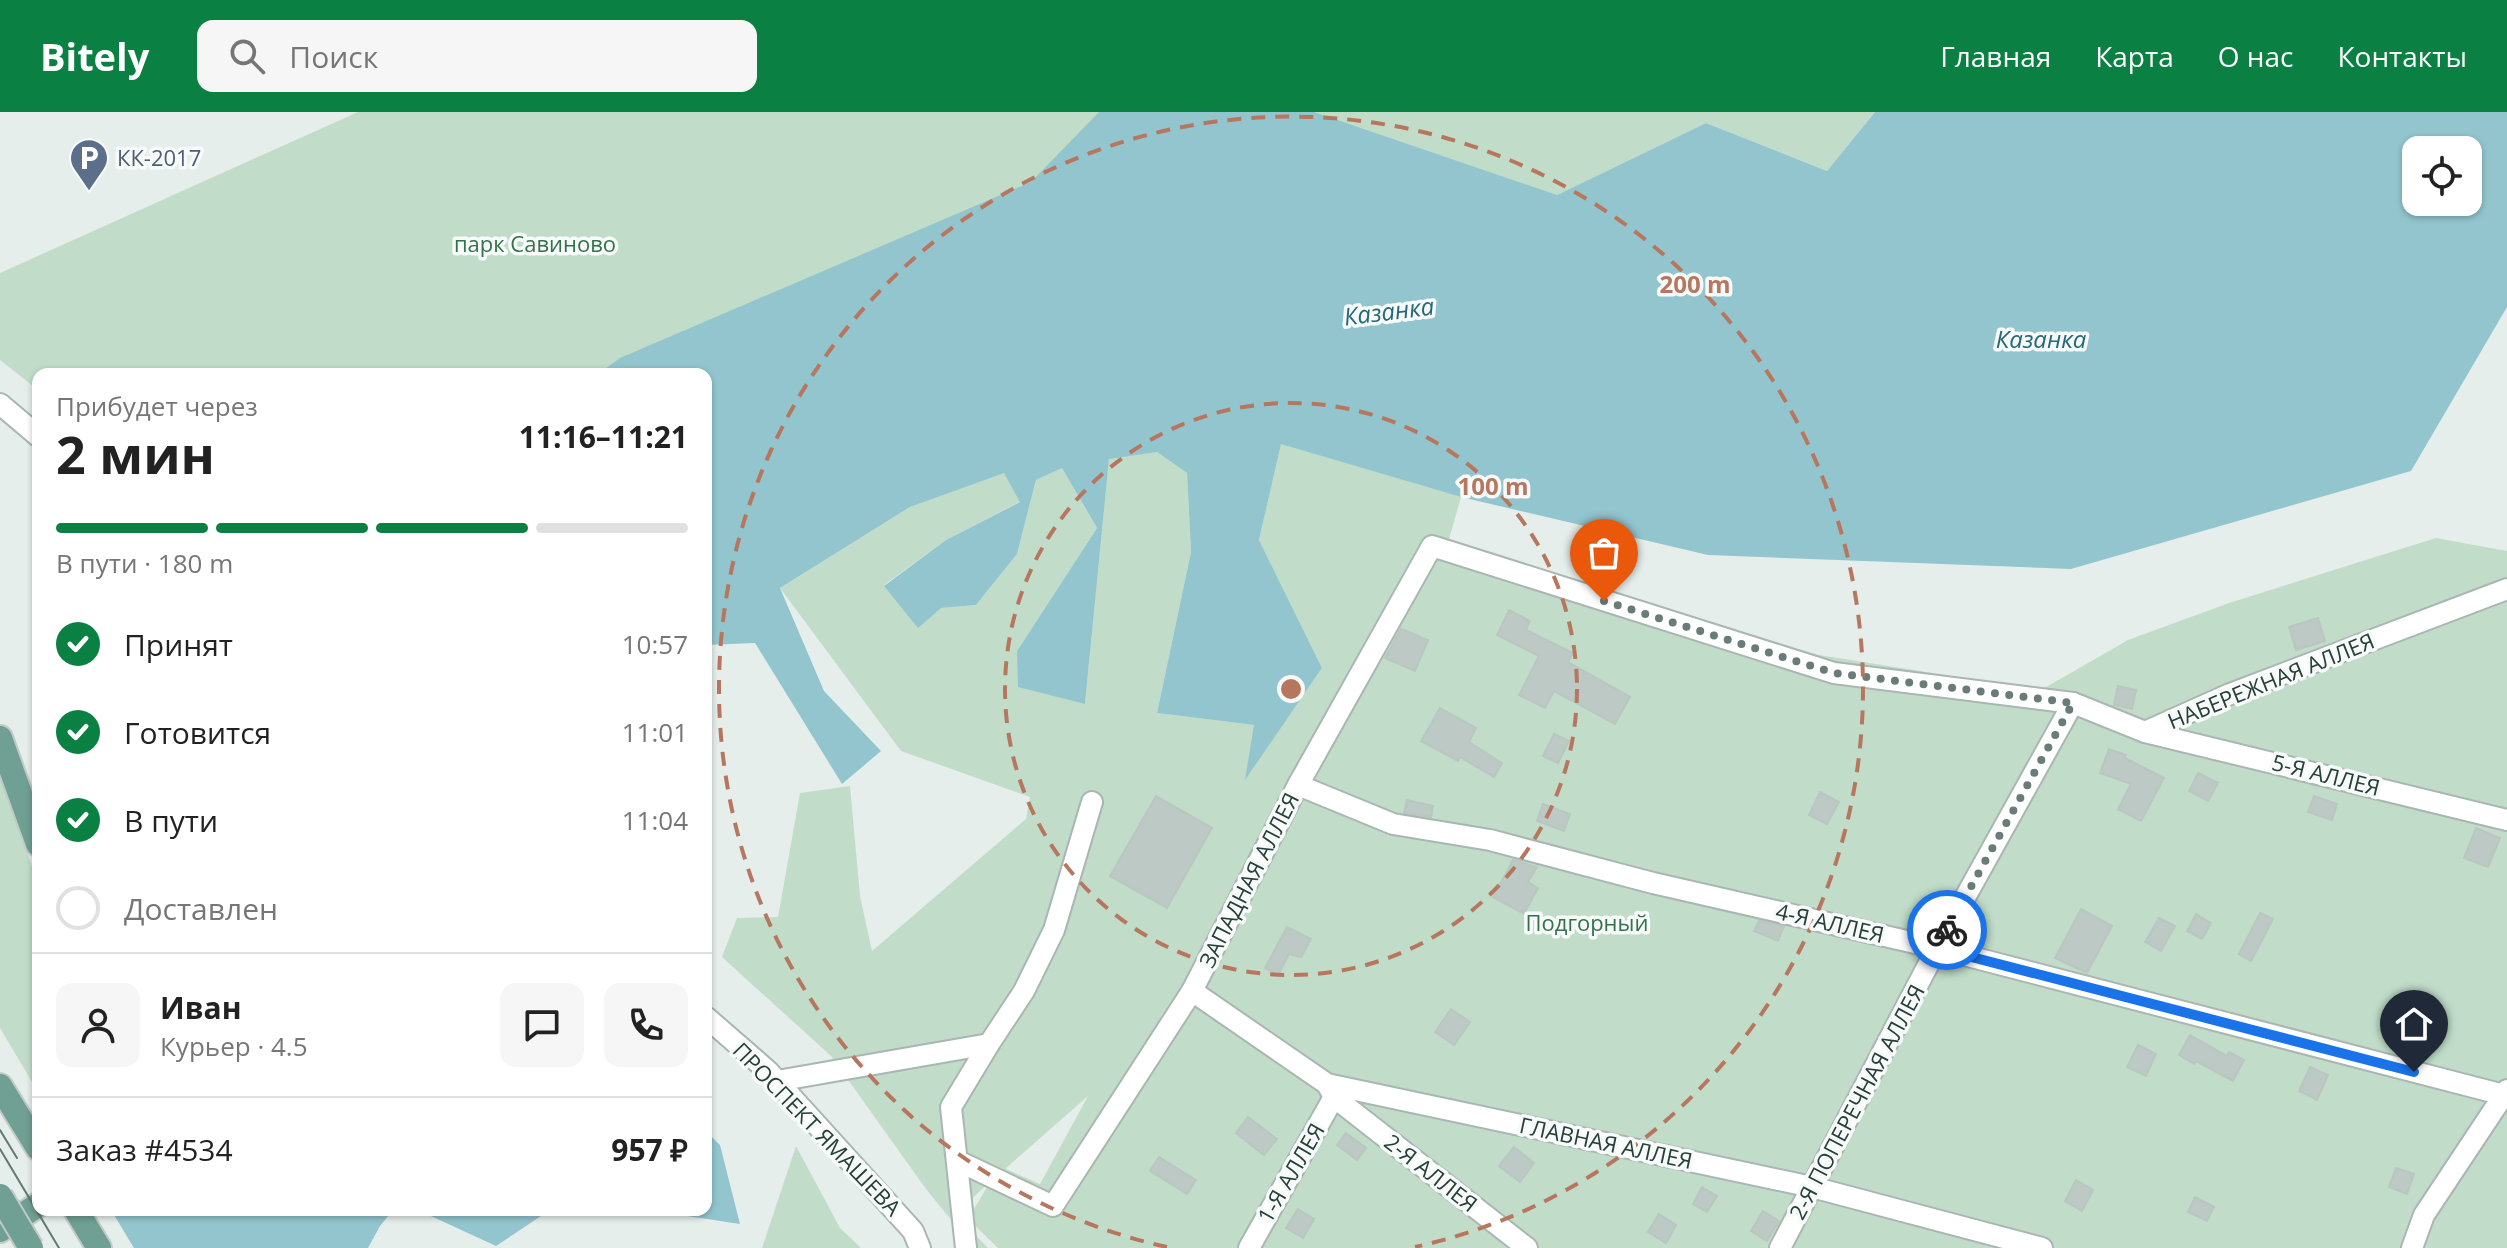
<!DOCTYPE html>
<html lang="ru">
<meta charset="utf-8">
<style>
body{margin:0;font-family:"Open Sans",sans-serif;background:#f6f6f6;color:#222;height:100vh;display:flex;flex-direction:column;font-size:30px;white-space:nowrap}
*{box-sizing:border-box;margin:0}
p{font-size:26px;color:#767676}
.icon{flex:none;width:44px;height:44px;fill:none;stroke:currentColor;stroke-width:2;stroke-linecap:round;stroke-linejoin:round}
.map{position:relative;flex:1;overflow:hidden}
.panel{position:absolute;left:32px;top:256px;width:680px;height:848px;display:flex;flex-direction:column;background:#fff;border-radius:16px;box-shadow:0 2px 6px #0004}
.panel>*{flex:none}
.buttons{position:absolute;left:2402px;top:24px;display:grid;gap:16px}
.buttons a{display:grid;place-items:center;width:80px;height:80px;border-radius:16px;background:#fff;box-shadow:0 2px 6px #0004;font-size:40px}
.pin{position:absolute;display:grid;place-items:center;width:68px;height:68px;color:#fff;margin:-82px -34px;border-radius:50% 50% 50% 0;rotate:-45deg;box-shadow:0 0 8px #0007}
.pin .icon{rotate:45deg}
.courier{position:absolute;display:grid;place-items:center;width:80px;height:80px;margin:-40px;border:6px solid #1a73e8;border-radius:50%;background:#fff;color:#222;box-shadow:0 2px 10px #0007}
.overview em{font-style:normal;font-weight:700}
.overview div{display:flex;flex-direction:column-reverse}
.overview{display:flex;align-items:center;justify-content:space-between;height:136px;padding:0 24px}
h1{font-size:52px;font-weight:700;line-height:60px}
.bar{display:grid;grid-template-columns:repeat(4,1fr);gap:12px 8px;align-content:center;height:96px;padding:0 24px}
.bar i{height:10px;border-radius:6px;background:#e0e0e0}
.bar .on{background:#0b8043}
.bar p{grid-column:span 4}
.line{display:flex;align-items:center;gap:20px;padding:0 24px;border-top:2px solid #e0e0e0}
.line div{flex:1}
.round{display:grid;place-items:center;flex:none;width:84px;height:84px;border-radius:16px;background:#f6f6f6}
ol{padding:0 24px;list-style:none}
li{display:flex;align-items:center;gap:24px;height:88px}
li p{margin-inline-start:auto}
li .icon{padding:8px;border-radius:50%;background:#0b8043;color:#fff;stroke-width:4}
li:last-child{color:#767676}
li i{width:44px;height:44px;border:4px solid #e0e0e0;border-radius:50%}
header{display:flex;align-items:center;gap:48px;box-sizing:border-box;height:112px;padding:0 40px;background:#0b8043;color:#fff}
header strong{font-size:38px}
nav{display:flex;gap:44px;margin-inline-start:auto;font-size:28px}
.search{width:560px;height:72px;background:#f6f6f6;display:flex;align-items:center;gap:20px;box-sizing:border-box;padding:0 28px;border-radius:16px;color:#767676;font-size:30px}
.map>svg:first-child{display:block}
.green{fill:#c1ddc9;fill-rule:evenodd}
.water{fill:#93c5ce;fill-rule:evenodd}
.pier{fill:#e6eeeb}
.building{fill:#bcc9c4;stroke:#b9c7c1;stroke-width:2}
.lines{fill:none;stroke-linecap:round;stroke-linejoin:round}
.minor-casing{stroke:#a9b6b2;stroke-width:24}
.major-casing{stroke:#c2c9c7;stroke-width:28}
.minor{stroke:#fff;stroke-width:20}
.major{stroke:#6fa093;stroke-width:24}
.tram{stroke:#617a73;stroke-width:2}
.major-bridge-casing{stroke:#c2c9c7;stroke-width:28;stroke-linecap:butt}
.major-bridge{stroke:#6fa093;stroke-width:24}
.done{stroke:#697c77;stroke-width:8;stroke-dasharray:0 14.4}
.route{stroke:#1a73e8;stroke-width:10}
.ring{fill:none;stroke:#b7775e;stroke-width:4;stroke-dasharray:14 10}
.labels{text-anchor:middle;stroke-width:7;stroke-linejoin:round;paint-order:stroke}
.service-label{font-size:22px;fill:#4e5e75;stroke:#f7faf9;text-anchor:start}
.park-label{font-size:22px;fill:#33734c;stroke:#f7faf9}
.street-label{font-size:22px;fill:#263f38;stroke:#f7faf9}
.water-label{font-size:24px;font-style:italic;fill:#246977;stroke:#f7faf9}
.centre{fill:#b7775e;stroke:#f7faf9;stroke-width:4}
.ring-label{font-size:24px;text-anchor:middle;font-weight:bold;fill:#b7775e;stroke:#f7faf9;stroke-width:7;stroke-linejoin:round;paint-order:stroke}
</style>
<header>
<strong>Bitely</strong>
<div class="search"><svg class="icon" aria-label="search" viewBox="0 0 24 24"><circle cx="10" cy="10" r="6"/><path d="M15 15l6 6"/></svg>Поиск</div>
<nav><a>Главная</a><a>Карта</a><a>О нас</a><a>Контакты</a></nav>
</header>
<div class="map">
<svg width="2507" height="1136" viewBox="0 0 2507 1136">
<rect width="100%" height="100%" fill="#e6eeeb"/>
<g class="green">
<polygon points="358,0 1875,0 1827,59 1706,11 1557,83 637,262 38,262 38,278 0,248 0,161"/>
<path d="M 1281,331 L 1461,385 L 1448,431 L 1819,543 L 2041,578 L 2128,528 L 2229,491 L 2436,426 L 2507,439 L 2507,1136 L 998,1136 L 968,1107 L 990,1070 L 967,1091 L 961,1108 L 988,1136 L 974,1136 L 926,1077 L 831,944 L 722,845 L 737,806 L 778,805 L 800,681 L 850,674 L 860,784 L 872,839 L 1026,707 L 1030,685 L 901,639 L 780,476 L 910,395 L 1004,360 L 1021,389 L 946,428 L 884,473 L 940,496 L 976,493 L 1017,442 L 1036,368 L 1062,356 L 1097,416 L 1017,539 L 1085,592 L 1109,346 L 1157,340 L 1187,361 L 1191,440 L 1157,601 L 1255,613 L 1246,666 L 1322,556 L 1259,428 ZM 1088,984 L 1040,1072 L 1006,1057 L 1006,1056 Z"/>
<polygon points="0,664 38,771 38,980 0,916"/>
<polygon points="796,1034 840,1116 861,1136 762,1136"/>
</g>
<g class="water">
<path d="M 1099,0 L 1314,0 L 1557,83 L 1706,11 L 1827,59 L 1875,0 L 2507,0 L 2507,195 L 2411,359 L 2071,457 L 1708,443 L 1461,385 L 1281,332 L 1259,428 L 1322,556 L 1245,668 L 1254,613 L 1157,601 L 1191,440 L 1187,361 L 1157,340 L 1109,347 L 1085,592 L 1018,575 L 1017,539 L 1097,416 L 1062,356 L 1036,368 L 1017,442 L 976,493 L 941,496 L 918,516 L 884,474 L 946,428 L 1020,390 L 1004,361 L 910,395 L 780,476 L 824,579 L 881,639 L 842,672 L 755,531 L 706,533 L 706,262 L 598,262 L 620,246 L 1031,70 ZM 2468,38 L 2468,90 L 2416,90 L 2416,38 Z"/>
<polygon points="706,1019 720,1033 740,1112 647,1098 706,1098"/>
<polygon points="92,1098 393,1098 380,1114 368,1136 32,1136"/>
<polygon points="418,1098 550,1098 496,1134"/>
</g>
<polygon class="pier" points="84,1098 111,1098 134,1136 28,1136"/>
<g class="building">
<polygon points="1509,498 1530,509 1526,518 1573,541 1568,550 1630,585 1615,612 1554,579 1545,596 1519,583 1539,544 1497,523"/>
<polygon points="2318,506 2325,529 2296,538 2289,515"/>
<polygon points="1401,517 1428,528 1415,559 1385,546"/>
<polygon points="2118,574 2136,578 2132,597 2114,593"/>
<polygon points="1440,596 1476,616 1469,630 1502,651 1494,665 1460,645 1458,649 1421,629"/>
<polygon points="1554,622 1569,629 1558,651 1543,644"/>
<polygon points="2109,637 2126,643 2125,646 2164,666 2141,709 2118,697 2131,672 2100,661"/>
<polygon points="2198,661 2218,671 2208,689 2189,679"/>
<polygon points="1820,680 1839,690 1827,712 1809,703"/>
<polygon points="1156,684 1212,716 1167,796 1110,764"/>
<polygon points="2314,684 2337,692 2332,708 2308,700"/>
<polygon points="1407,688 1433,694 1431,705 1404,701"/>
<polygon points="1543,692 1570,702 1564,719 1537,709"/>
<polygon points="2476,716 2500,726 2488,755 2464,746"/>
<polygon points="1513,748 1537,755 1528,770 1538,776 1524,802 1493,785"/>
<polygon points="2081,797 2112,814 2087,861 2055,846"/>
<polygon points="2260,801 2273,807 2251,849 2239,842"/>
<polygon points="2196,802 2211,811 2202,827 2187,819"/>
<polygon points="2159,806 2175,814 2161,839 2145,830"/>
<polygon points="1759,809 1784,814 1778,829 1754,819"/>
<polygon points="1287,815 1311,827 1301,845 1289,842 1278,863 1265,856"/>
<polygon points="1451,897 1470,910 1454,933 1435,920"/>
<polygon points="2190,923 2227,944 2229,940 2244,948 2233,969 2196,949 2194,952 2179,943"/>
<polygon points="2138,933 2156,942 2146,964 2127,955"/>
<polygon points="2310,955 2328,963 2317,988 2299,979"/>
<polygon points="1248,1005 1277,1027 1264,1043 1236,1021"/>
<polygon points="1346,1021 1366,1036 1357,1048 1337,1033"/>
<polygon points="1514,1035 1534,1051 1520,1070 1499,1054"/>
<polygon points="1159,1045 1196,1068 1187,1082 1150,1059"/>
<polygon points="2396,1056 2414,1062 2407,1082 2389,1075"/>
<polygon points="2076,1068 2093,1078 2082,1099 2065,1089"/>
<polygon points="1702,1075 1717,1084 1707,1100 1693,1092"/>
<polygon points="2195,1085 2214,1095 2207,1109 2188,1100"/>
<polygon points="1298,1097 1314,1107 1303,1126 1286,1116"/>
<polygon points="1763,1099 1779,1109 1767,1129 1751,1119"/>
<polygon points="1659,1102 1676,1113 1666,1131 1648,1120"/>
</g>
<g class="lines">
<g class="minor-casing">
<g id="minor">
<polyline points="0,292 38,324"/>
<polyline points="2145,620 2230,582 2507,477"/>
<polyline points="1298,673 1393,712 1490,728 1653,771 1937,836 2504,983"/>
<polyline points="1192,879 1327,972 1812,1075 2042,1136"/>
<polyline points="706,905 768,959 913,1119 920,1136"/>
<polyline points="777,969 989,932"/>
<polyline points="1327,972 1334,985 1527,1136"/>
<polyline points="958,1049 1053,1094 1192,879 1298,673 1432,434 1834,561 2073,591 2145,620 2507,708"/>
<polyline points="966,1136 951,995 989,932 1024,879 1054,818 1092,690"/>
<polyline points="1249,1136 1334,985"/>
<polyline points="1780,1136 1937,836 2073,591"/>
<polyline points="2412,1136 2424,1103 2507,978"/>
</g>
</g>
<g class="major-casing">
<g id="major">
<polyline points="0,626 38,732"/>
<polyline points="0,974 38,1036"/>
<polyline points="76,1098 99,1136"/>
<polyline points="0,1118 38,1093"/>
</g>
</g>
<use href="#minor" class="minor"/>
<use href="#major" class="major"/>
<g class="tram">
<polyline points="0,1018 17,1046"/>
<polyline points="0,1037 59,1136"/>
</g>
<g class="major-bridge-casing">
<polyline id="major-bridge" points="0,1084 31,1136"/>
</g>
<use href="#major-bridge" class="major-bridge"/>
</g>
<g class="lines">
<polyline class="done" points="1604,489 1834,561 2073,591 1947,818"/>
<polyline class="route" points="1947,818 1937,836 2414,960"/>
</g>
<g class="ring">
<circle cx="1291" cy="577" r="286"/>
<path d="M1167 1135A572 572 0 1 1 1415 1135"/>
</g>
<defs>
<g id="parking-pin" transform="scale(2)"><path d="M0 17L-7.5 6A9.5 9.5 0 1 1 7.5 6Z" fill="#5c6f8a" stroke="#f7faf9"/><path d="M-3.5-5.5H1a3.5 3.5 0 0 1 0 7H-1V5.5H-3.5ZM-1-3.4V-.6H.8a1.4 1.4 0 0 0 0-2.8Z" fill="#fff"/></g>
</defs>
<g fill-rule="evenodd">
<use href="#parking-pin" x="89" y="46"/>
</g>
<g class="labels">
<g class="service-label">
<text x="117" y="54">КК-2017</text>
</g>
<g class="park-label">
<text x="535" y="140">парк Савиново</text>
<text x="1587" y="819">Подгорный</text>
</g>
<g class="street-label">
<text transform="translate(2271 569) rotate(-22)" y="8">НАБЕРЕЖНАЯ АЛЛЕЯ</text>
<text transform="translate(2326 663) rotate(14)" y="8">5-Я АЛЛЕЯ</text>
<text transform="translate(1249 768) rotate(-63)" y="8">ЗАПАДНАЯ АЛЛЕЯ</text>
<text transform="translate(1830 811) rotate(13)" y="8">4-Я АЛЛЕЯ</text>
<text transform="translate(1857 990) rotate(-62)" y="8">2-Я ПОПЕРЕЧНАЯ АЛЛЕЯ</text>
<text transform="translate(817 1017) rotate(46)" y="8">ПРОСПЕКТ ЯМАШЕВА</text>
<text transform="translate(1606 1031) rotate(12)" y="8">ГЛАВНАЯ АЛЛЕЯ</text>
<text transform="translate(1291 1061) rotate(-60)" y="8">1-Я АЛЛЕЯ</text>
<text transform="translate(1431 1061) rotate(38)" y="8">2-Я АЛЛЕЯ</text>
</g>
<g class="water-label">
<text transform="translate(1389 200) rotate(-7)" y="8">Казанка</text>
<text x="2041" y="236">Казанка</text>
</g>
</g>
<circle cx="1291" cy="577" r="12" class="centre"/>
<g class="ring-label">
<text x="1695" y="181">200 m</text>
<text x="1493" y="383">100 m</text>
</g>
</svg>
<div class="buttons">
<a><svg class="icon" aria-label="locate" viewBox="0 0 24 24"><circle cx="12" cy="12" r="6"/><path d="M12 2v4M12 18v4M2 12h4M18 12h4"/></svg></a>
</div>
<div class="pin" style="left:1604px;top:489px;background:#ea580c"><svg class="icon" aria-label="bag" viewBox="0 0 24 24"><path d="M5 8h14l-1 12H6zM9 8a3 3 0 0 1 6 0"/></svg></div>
<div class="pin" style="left:2414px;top:960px;background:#1f2937"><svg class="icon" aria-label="home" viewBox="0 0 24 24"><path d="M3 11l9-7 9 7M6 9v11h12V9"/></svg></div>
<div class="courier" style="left:1947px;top:818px"><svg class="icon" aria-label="bike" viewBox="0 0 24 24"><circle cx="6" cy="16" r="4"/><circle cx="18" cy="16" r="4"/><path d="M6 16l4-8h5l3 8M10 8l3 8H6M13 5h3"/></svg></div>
<section class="panel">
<div class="overview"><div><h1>2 мин</h1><p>Прибудет через</p></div><em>11:16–11:21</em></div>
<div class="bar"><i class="on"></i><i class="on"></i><i class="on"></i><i></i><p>В пути · 180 m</p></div>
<ol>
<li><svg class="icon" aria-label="check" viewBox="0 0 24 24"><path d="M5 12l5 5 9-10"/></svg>Принят<p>10:57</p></li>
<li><svg class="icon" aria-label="check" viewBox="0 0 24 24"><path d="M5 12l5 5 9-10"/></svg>Готовится<p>11:01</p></li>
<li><svg class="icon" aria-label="check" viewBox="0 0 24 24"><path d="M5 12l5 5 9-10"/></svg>В пути<p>11:04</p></li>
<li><i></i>Доставлен</li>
</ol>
<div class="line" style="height:144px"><a class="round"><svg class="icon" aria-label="person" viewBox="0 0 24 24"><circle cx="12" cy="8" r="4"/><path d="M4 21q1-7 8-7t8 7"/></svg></a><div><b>Иван</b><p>Курьер · 4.5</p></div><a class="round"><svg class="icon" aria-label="chat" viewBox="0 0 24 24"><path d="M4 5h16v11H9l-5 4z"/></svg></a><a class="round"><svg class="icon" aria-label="phone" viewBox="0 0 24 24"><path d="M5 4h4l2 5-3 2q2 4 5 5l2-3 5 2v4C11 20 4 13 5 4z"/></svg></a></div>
<div class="line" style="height:104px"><div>Заказ #4534</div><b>957 ₽</b></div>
</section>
</div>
